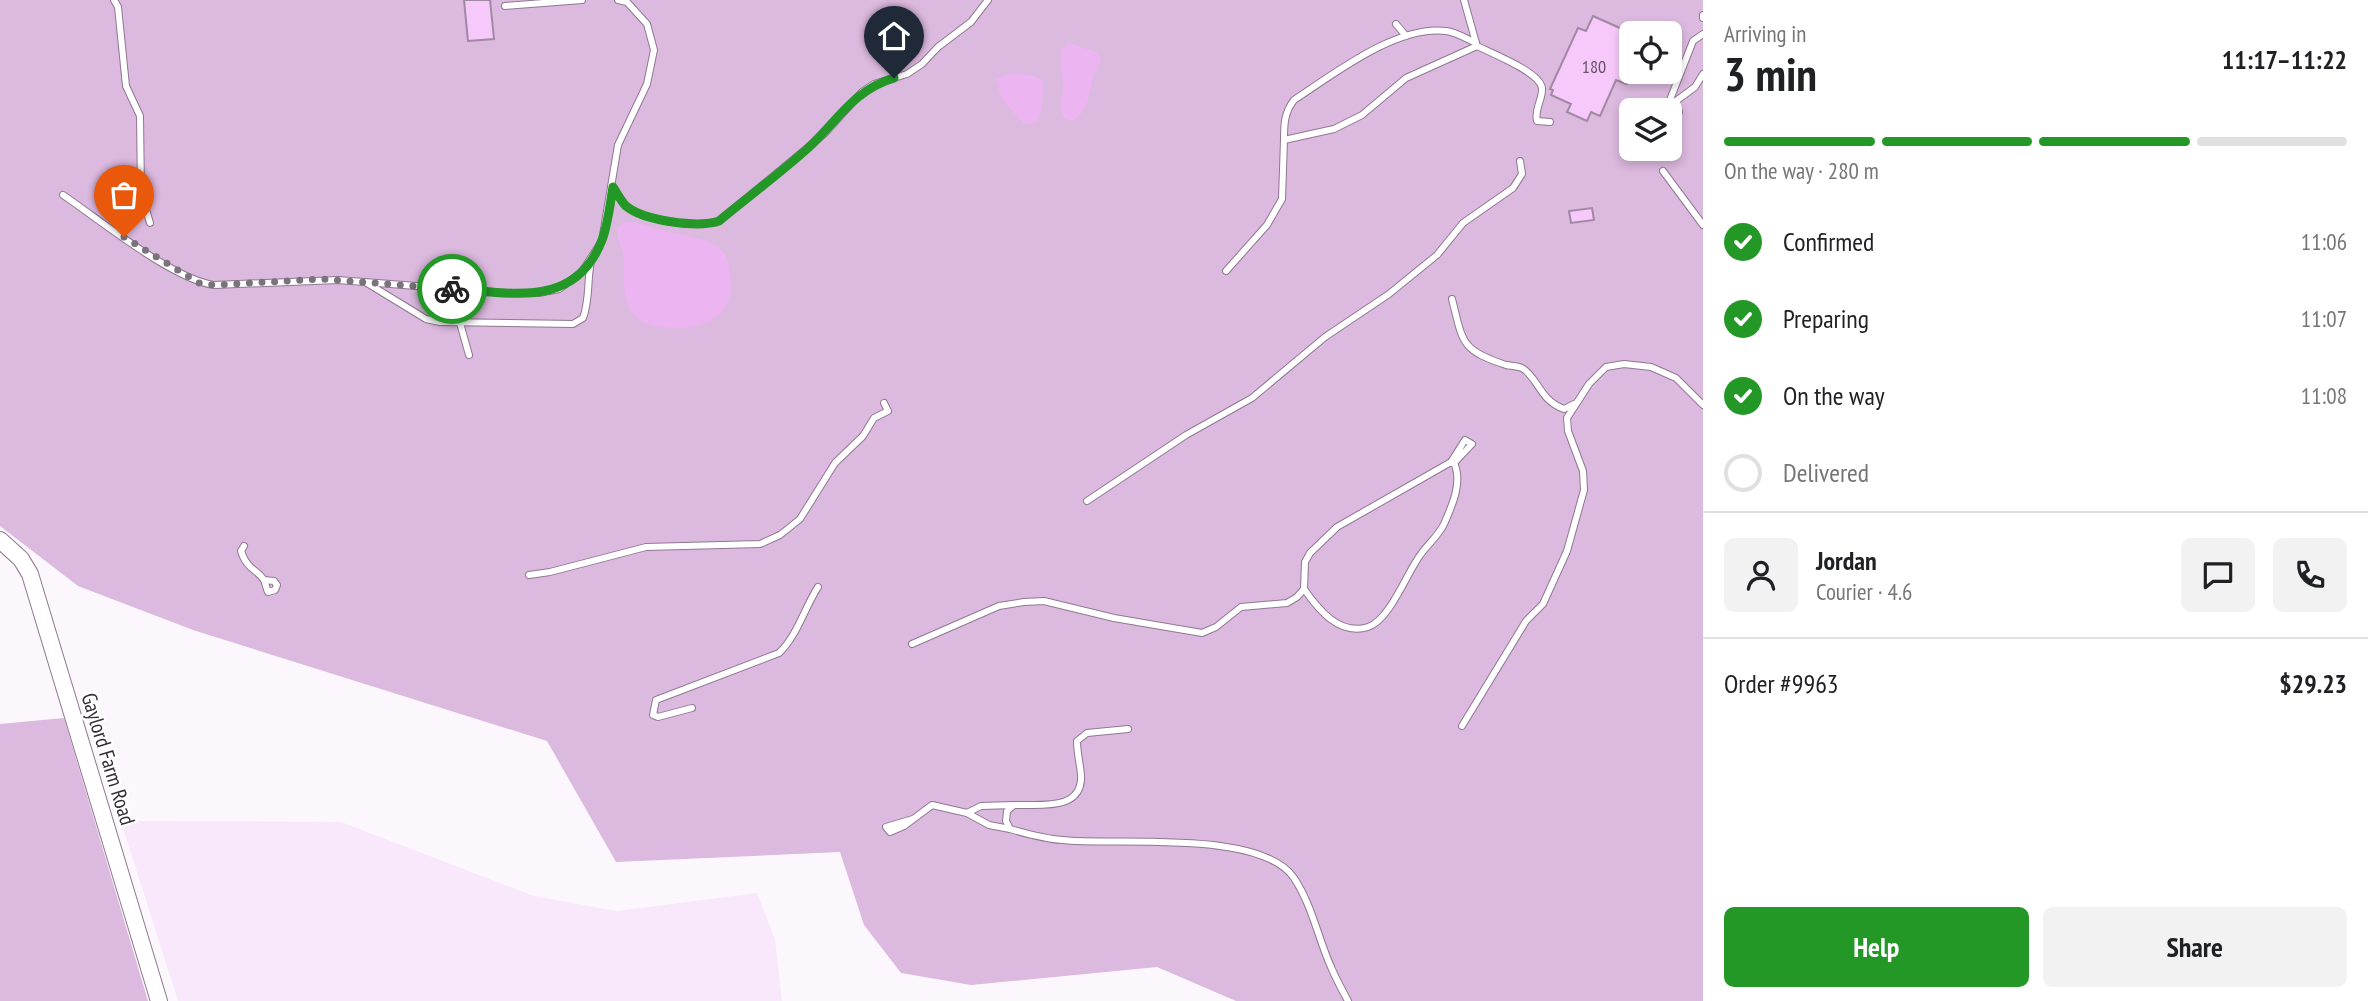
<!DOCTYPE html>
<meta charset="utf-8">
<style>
body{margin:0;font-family:"PT Sans Narrow",sans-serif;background:#f2f2f2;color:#202124;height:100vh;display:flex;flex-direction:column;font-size:26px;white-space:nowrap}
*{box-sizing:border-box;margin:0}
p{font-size:23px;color:#757577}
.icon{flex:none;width:38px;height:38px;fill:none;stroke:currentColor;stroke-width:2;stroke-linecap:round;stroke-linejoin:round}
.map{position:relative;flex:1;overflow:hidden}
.details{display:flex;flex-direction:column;background:#fff;width:665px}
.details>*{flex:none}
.controls{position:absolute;left:1619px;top:21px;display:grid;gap:14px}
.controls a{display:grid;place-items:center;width:63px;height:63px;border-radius:10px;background:#fff;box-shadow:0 4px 10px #0003;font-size:35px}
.pin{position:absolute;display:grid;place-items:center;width:60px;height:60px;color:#fff;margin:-72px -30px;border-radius:50% 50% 50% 0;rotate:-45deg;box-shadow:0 0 7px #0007}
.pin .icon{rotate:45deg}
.courier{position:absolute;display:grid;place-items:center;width:70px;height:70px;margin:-35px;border:5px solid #239827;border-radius:50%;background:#fff;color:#222;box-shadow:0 2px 9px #0007}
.head em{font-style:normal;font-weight:700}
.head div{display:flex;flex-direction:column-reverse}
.head{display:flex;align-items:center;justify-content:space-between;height:119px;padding:0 21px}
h1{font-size:46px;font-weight:700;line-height:52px}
.bar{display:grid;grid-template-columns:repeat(4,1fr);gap:10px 7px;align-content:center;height:84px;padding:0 21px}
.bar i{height:9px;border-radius:5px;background:#e0e0e0}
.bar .on{background:#239827}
.bar p{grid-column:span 4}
.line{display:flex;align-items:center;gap:18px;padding:0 21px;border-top:2px solid #e0e0e0}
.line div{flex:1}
.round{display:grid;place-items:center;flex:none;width:74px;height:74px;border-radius:10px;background:#f2f2f2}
ol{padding:0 21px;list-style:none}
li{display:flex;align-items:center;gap:21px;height:77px}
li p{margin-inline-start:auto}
li .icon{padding:7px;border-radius:50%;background:#239827;color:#fff;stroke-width:4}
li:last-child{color:#757577}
li i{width:38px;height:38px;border:4px solid #e0e0e0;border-radius:50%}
.action{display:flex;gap:14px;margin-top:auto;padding:14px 21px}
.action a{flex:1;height:80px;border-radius:10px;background:#239827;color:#fff;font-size:28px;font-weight:700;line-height:80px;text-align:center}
.action a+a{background:#f2f2f2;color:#202124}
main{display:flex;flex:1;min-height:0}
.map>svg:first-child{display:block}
.built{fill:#f9e7fb}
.green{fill:#dcb9df;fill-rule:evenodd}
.water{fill:#ecb5f2}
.building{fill:#f6c9fa;stroke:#a189a3;stroke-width:2}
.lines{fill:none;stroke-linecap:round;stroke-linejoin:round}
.service-casing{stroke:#8f7891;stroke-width:8}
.tertiary-casing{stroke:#8f7891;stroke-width:18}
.service{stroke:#fff;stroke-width:6}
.tertiary{stroke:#fff;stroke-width:16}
.done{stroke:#7b737c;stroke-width:7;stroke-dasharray:0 12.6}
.route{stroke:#239827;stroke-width:9}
.labels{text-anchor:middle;stroke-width:5;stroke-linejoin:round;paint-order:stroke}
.number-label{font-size:18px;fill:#665368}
.street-label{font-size:21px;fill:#362c37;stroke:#fff}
</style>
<main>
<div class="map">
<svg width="1703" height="1001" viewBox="0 0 1703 1001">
<rect width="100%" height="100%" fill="#fcf7fd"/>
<polygon class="built" points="139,821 341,822 534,896 616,911 757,893 775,940 782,1001 178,1001 123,828"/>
<g class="green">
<path d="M 0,0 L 1703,0 L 1703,1001 L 1236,1001 L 1157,967 L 971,985 L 901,973 L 864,925 L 840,852 L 616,862 L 547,741 L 193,630 L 78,586 L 0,526 ZM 1631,33 L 1670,33 L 1670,72 L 1631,72 ZM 1631,110 L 1670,110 L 1670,149 L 1631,149 Z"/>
<polygon points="64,718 148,1001 0,1001 0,724"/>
</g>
<g class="water">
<path d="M 1068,43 L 1099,53 L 1101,63 C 1084,81 1098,105 1072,121 L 1064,118 C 1057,104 1065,91 1063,77 C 1061,66 1060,60 1062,48 L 1066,49 Z"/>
<polygon points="1010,73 1034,76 1043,81 1042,108 1036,123 1024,124 1001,98 997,79"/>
<path d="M 625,222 C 641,222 656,229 672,233 C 688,236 715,239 725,254 C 729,260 729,269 730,275 C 737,319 700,332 664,327 C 651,325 640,324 632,312 C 619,294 627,274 623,254 C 621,245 617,238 617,228 Z"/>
</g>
<g class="building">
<polygon points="464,0 490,0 494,39 468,41"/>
<polygon points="1593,16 1631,33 1631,45 1623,63 1631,67 1631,72 1638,72 1633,82 1626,84 1616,80 1600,116 1591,112 1587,121 1567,112 1571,104 1551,95 1553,90 1550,89 1578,28 1586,31"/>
<polygon points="1592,208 1594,220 1571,223 1569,211"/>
</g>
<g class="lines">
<g class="service-casing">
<g id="service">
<polyline points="114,0 118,7 126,86 140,116 141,193 150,223"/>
<polyline points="1464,0 1476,43"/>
<polyline points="505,6 582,0"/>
<polyline points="1703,15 1703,18"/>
<polyline points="1396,24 1406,36"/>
<polyline points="1666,110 1693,41 1703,34"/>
<polyline points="1670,118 1679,112 1676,101 1695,87 1703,74"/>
<path d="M 1284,140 C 1284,125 1284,113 1294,100 C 1334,74 1396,25 1446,31 C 1456,32 1467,39 1476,43"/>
<polyline points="1663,171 1703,225"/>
<path d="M 613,187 C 617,193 621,201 626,206 C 644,221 697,228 719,221 L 824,134 L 862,92 L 874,84 L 907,74 L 922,64 L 938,47 L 971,22 L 988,0"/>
<path d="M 63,195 C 100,220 172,279 214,285 L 338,280 L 508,293 L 539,293 L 559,289 L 581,273 L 602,241 L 618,145 L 647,84 L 654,50 L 647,24 L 627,2 L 618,0"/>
<path d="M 1226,271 L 1267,225 L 1282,199 L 1284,140 L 1334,129 L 1362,115 L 1406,78 L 1477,46 C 1491,53 1540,72 1542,88 C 1543,99 1534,109 1537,121 L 1550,122"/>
<path d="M 367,283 L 426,319 L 440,322 L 573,324 L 583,318 C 590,300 587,280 591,261"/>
<path d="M 1452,299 C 1463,342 1460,350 1506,365 C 1511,366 1517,366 1522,368 C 1538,377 1539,400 1564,409 L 1574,404"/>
<polyline points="460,323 469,355"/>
<polyline points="1087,501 1186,435 1252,398 1325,337 1389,294 1437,255 1463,223 1513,188 1522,174 1520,161"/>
<path d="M 244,546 L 241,551 C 247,570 257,569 264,580 C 266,584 266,588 268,592 L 275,590 L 277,585 L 274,581 L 264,580"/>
<polyline points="529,575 550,572 646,547 760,544 780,535 800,519 835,463 863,436 874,418 888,411 884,403"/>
<path d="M 912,644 L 999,606 L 1024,602 L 1044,601 L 1114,618 L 1202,633 L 1216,627 L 1241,607 L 1287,603 L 1297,597 L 1304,589 L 1305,562 L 1310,553 L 1337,527 L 1451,462 L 1465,440 L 1472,444 L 1454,463 C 1463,482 1452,506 1444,524 C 1439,535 1428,544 1421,554 C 1407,572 1390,620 1368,627 C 1339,636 1318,609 1304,589"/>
<path d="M 692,708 L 658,717 L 653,715 L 656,700 L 779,653 C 797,636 804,609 818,587"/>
<polyline points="1462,726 1526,621 1543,604 1567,551 1584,490 1583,471 1568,431 1567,418 1589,384 1606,367 1624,364 1651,367 1676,378 1703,405"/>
<path d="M 1128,729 L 1087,733 L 1077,741 C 1077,753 1080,763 1081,775 C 1083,812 1038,804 1014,805 L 1007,811 L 1006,821 L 1010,829 C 1027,834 1045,839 1062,840 C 1117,846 1261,829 1294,878 C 1312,905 1318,938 1331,967 C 1336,979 1342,990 1348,1001"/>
<polyline points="967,813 989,825 1010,829"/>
<polyline points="913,819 886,827 890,832 904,826 932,805 967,813 981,806 1014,805"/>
</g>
</g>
<g class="tertiary-casing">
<polyline id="tertiary" points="0,540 21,559 30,574 159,1001"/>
</g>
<use href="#service" class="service"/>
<use href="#tertiary" class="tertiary"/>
</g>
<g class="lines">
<polyline class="done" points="124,237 199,283 214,285 322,279 452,289"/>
<path class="route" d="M 452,289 C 510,292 575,310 602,240 C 608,224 610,204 613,187 C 617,193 621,201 626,206 C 644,221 698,228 719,221 C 748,197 779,174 807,149 C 837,122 853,90 894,78"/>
</g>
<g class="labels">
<g class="number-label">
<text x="1594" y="73">180</text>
</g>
<g class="street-label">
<text transform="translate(108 759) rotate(73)" y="7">Gaylord Farm Road</text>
</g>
</g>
</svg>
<div class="controls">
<a><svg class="icon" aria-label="locate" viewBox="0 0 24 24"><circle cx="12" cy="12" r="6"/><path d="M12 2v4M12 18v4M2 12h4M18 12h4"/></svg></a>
<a><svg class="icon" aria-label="layers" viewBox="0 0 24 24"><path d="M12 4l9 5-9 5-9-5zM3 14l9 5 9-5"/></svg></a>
</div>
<div class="pin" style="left:124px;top:237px;background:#ea580c"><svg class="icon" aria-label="bag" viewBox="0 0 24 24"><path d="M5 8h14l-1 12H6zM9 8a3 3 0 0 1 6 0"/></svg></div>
<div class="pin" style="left:894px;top:78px;background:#1f2937"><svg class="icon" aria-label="home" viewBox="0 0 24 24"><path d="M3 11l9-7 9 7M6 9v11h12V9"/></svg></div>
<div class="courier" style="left:452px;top:289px"><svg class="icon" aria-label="bike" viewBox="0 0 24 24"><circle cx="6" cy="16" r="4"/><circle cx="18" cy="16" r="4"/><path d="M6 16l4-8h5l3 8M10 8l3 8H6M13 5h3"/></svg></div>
</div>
<section class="details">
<div class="head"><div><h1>3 min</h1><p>Arriving in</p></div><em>11:17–11:22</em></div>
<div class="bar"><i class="on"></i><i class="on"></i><i class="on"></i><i></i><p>On the way · 280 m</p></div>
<ol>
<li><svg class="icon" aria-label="check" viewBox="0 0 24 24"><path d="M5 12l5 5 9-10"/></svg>Confirmed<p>11:06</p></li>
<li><svg class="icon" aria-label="check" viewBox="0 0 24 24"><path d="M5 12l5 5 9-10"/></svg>Preparing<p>11:07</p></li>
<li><svg class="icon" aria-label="check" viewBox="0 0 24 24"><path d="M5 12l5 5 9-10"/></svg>On the way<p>11:08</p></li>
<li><i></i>Delivered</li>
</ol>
<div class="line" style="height:126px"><a class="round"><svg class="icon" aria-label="person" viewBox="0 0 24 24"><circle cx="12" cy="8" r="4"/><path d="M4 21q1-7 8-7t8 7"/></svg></a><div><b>Jordan</b><p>Courier · 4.6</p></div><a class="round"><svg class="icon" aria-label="chat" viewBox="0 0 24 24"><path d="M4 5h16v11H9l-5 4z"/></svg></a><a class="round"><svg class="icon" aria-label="phone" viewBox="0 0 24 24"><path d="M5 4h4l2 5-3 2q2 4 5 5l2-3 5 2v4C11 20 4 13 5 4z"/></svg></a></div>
<div class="line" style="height:91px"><div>Order #9963</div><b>$29.23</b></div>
<div class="action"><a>Help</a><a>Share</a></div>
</section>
</main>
